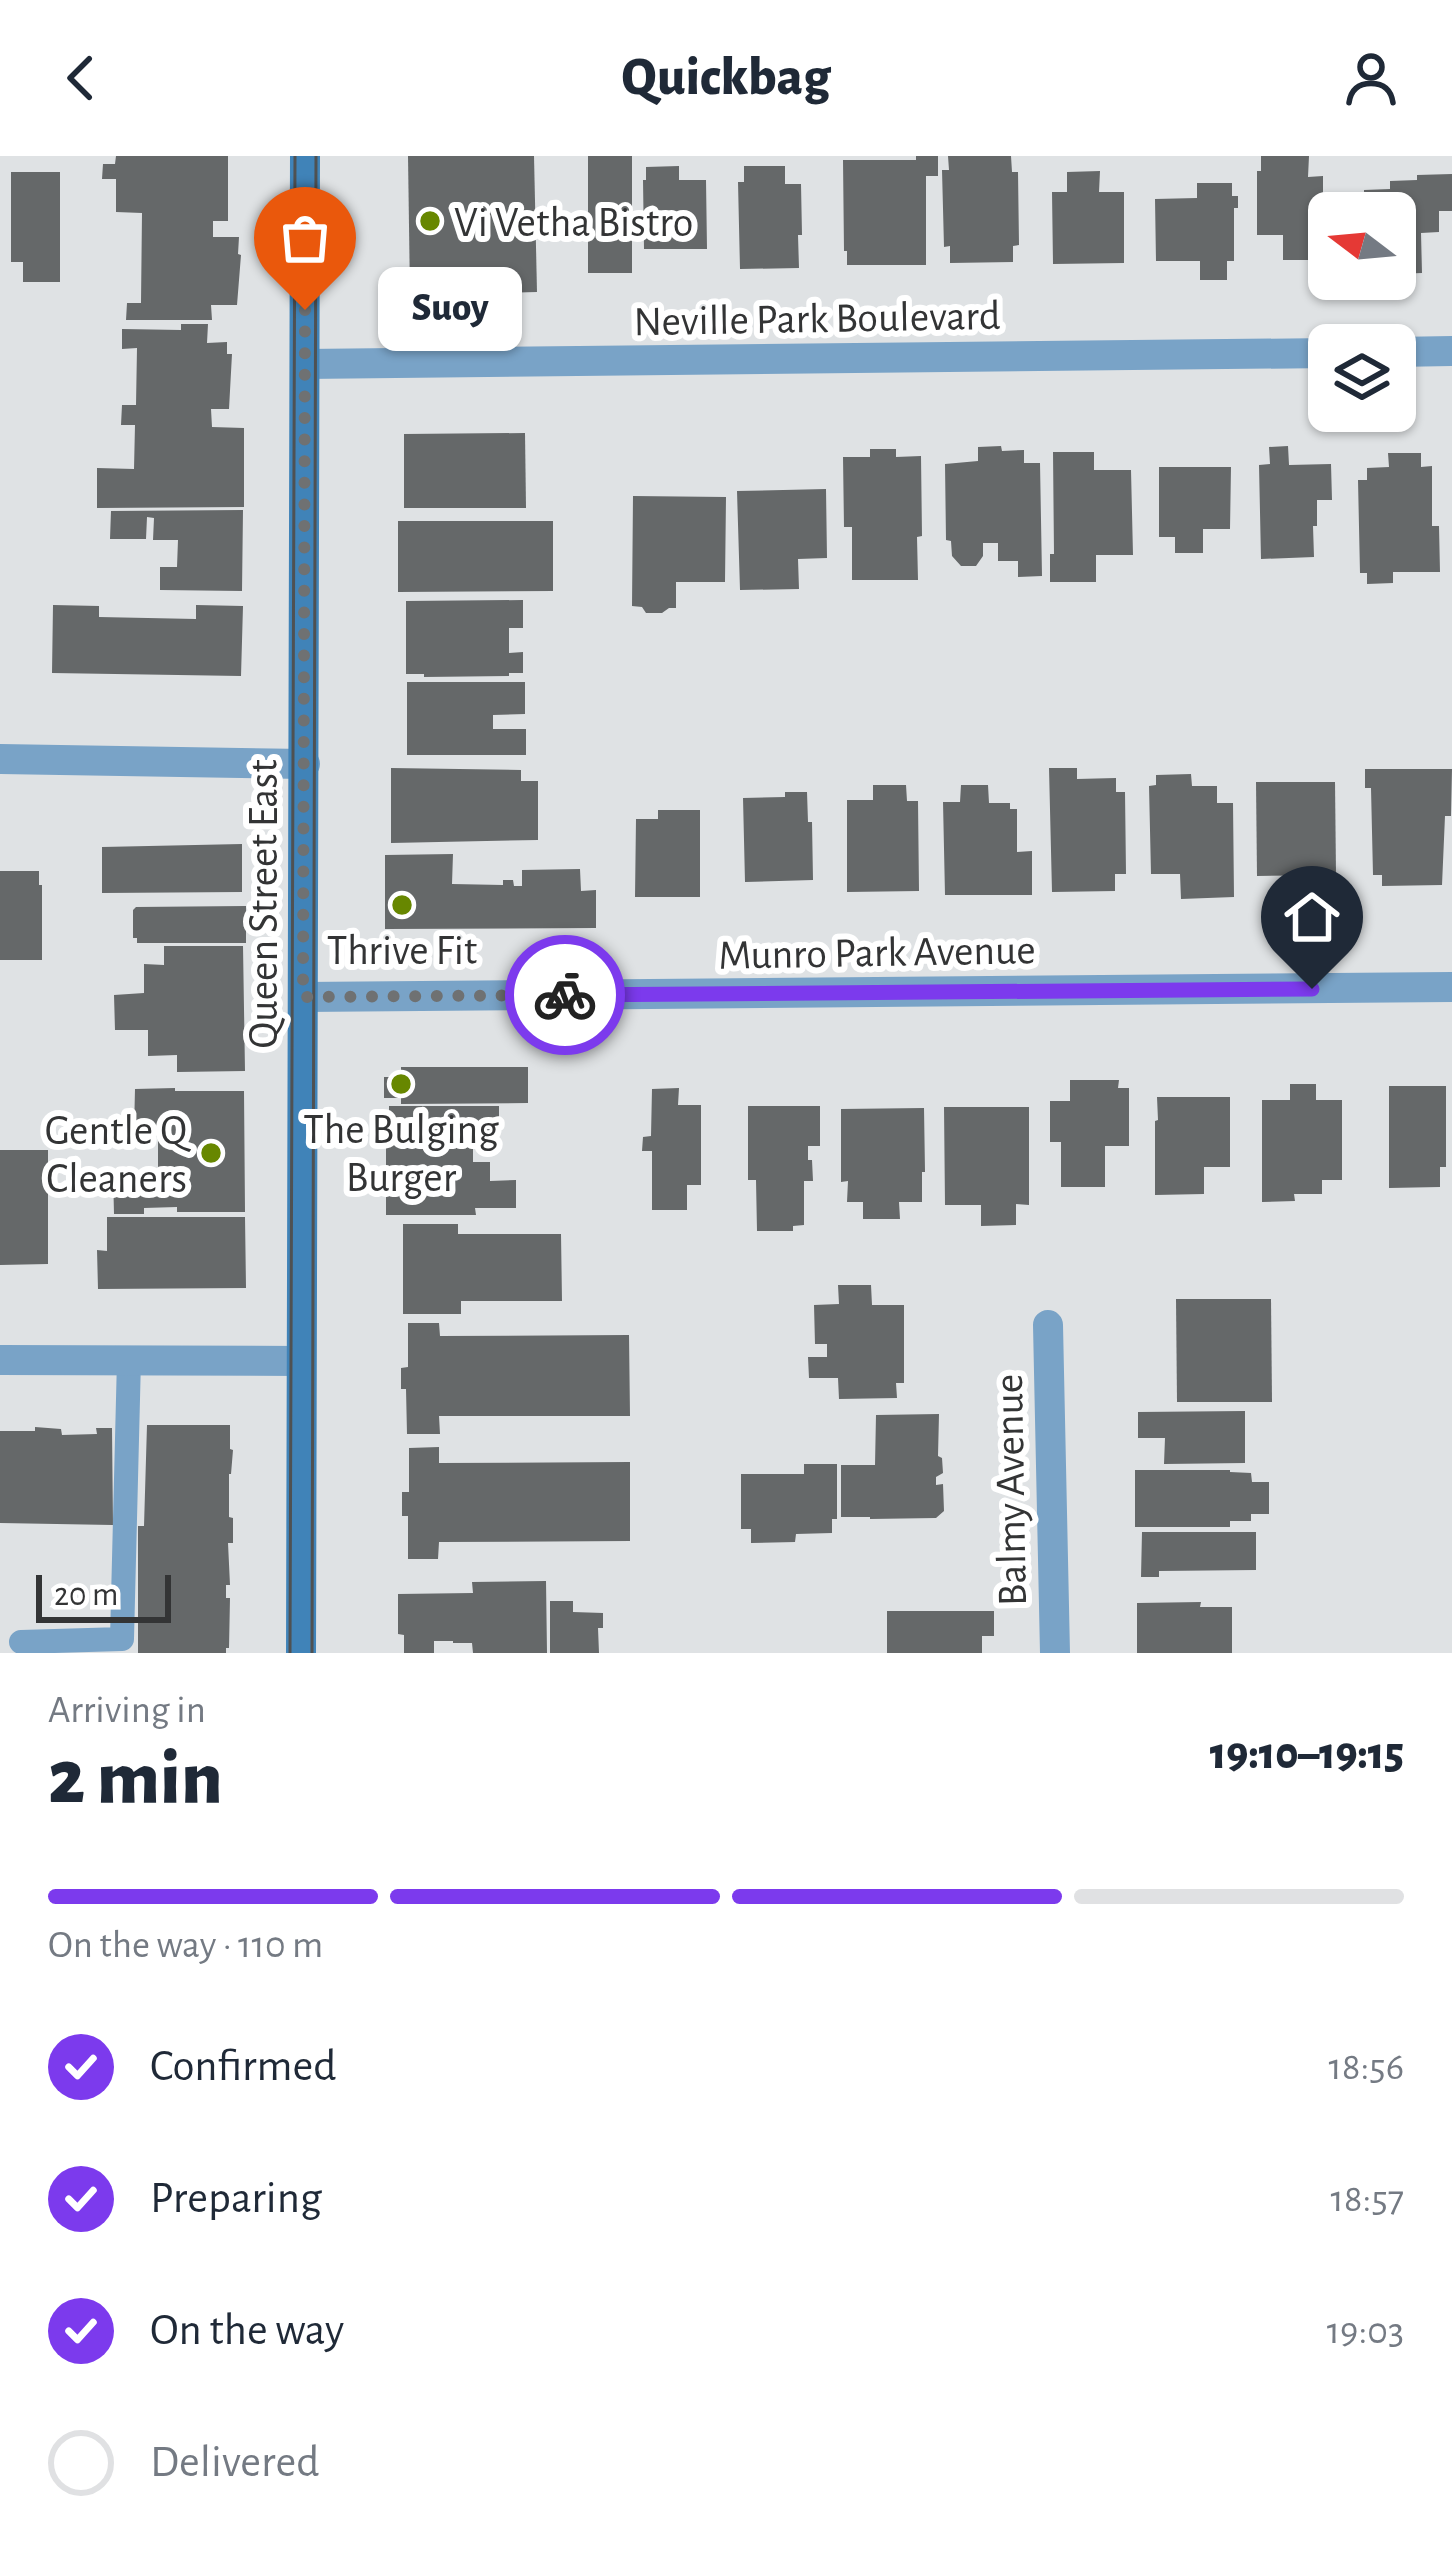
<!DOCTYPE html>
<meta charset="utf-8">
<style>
body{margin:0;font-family:"Alegreya Sans",sans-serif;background:#f6f6f7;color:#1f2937;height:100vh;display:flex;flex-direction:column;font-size:45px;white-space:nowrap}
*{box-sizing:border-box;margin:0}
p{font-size:39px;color:#747a83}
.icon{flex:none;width:66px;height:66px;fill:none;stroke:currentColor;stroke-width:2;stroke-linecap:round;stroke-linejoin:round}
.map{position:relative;height:1497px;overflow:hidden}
.sheet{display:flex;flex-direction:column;background:#fff;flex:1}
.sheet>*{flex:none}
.needle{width:78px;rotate:286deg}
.controls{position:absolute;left:1308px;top:36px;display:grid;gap:24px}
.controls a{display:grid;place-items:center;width:108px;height:108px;border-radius:18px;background:#fff;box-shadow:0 3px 9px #0004;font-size:60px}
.scale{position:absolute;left:36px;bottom:30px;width:135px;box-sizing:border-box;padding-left:12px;border:6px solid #333435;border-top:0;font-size:33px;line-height:42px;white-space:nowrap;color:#333435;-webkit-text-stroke:9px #fff;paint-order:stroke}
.pin{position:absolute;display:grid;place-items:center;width:102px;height:102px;color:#fff;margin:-123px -51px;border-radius:50% 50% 50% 0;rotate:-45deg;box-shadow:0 0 12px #0007}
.pin .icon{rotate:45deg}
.courier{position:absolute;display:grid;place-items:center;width:120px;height:120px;margin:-60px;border:9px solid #7c3aed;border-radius:50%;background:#fff;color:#222;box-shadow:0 3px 15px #0007}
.bubble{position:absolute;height:84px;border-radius:18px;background:#fff;box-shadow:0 3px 9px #0004;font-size:39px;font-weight:800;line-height:84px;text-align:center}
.summary em{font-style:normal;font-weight:800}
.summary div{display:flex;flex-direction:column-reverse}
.summary{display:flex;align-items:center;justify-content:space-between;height:204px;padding:0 48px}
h1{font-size:78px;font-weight:800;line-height:90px}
.bar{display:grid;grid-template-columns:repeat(4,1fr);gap:18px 12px;align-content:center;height:144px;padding:0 48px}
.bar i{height:15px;border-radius:9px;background:#e0e1e3}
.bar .active{background:#7c3aed}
.bar p{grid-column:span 4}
ol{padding:0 48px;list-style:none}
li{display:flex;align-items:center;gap:36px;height:132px}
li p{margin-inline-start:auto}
li .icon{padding:12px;border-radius:50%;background:#7c3aed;color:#fff;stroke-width:4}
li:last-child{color:#747a83}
li i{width:66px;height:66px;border:6px solid #e0e1e3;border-radius:50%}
header{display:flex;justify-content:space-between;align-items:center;height:156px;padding:0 48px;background:#fff;font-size:54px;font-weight:800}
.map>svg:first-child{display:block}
.building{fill:#656869}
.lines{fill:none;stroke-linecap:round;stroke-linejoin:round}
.lane{stroke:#79a3c7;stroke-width:24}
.street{stroke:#79a3c7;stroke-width:30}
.secondary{stroke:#4083b8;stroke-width:30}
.tram{stroke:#4f5152;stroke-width:3}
.done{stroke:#6f7172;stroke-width:12;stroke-dasharray:0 21.6}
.route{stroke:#7c3aed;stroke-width:15}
.poi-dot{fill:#678700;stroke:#fff;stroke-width:4.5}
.labels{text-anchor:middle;stroke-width:12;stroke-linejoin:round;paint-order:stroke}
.poi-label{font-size:42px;fill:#333435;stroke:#fff}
.street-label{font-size:42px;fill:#333435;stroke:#fff}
</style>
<header><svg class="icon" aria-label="back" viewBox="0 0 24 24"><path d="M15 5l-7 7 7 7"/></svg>Quickbag<svg class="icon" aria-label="person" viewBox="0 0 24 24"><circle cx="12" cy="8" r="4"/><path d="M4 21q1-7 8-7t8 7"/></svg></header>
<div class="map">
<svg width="1452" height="1497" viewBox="0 0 1452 1497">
<rect width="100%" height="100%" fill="#dfe2e4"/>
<g class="building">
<polygon points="116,0 228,0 228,65 213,65 213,81 239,81 238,98 241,99 237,149 211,149 212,164 126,164 127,147 141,147 142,57 116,56 116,23 102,23 103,8 115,8"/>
<polygon points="408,0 534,0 537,136 410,139"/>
<rect x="588" y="0" width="44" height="117"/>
<polygon points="916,0 938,0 938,20 926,20 926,109 847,109 847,95 844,95 843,4 916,4"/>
<polygon points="948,0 1011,0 1012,16 1018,16 1019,89 1013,90 1013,106 950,107 950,90 944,91 942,14 949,14"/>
<polygon points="1261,0 1309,0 1308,21 1323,20 1323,41 1343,41 1343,57 1329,57 1329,104 1283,104 1283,79 1257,79 1257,15 1261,15"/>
<polygon points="679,10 679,24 706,24 707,93 644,93 643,24 646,24 646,11"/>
<polygon points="744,10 785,10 785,28 801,28 802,79 798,79 799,112 740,113 738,26 744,26"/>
<polygon points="1100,15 1099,36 1124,36 1124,107 1053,108 1052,36 1067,36 1067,16"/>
<polygon points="11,16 60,16 60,126 23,126 23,106 11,106"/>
<polygon points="1452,18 1452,55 1439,55 1439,76 1421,77 1422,117 1395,118 1395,57 1364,57 1364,34 1390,33 1390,25 1417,24 1417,19"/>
<polygon points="1197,27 1232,27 1232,40 1238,40 1238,52 1234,52 1234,105 1227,105 1227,124 1200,124 1200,105 1156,105 1155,43 1197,42"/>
<polygon points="181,168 208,168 207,187 227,186 227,198 232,198 229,253 211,253 212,271 244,272 244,351 97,352 97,312 134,313 135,269 121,269 122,249 136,249 137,192 122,193 122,173 181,174"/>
<polygon points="525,277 526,352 404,352 404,278"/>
<polygon points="1001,290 1002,295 1024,294 1024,307 1040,307 1042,420 1018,421 1018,405 998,405 998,387 983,387 983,400 976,410 961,410 952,400 951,385 946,384 945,308 978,305 978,291"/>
<polygon points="1288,290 1289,309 1331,308 1332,344 1317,344 1317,370 1313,370 1314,401 1261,403 1259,309 1270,308 1269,291"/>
<polygon points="870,293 896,293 896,301 921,300 922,380 917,381 918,424 852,424 852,371 844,371 843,301 870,301"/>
<polygon points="1053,296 1094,296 1094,314 1131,314 1133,399 1096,399 1096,426 1050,426 1050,398 1054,398"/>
<polygon points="1388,297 1421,297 1421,311 1432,310 1432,370 1439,370 1440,416 1393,416 1393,427 1367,428 1367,417 1360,417 1358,324 1367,324 1367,312 1389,311"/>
<polygon points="1159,311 1231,311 1230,373 1203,373 1203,397 1175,397 1175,381 1159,381"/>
<polygon points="826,333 827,402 798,403 799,433 740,434 737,335"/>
<polygon points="633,340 726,341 725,426 676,426 676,452 669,452 662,457 646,457 642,451 632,450"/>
<polygon points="243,354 242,435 160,434 160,411 177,411 178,384 153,384 154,362 147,361 146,383 110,383 111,355"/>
<polygon points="398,365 553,365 553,435 398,436"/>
<polygon points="523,444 523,472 509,472 509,497 523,496 523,517 509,517 509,520 424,521 424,518 406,518 406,445"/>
<polygon points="53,449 99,450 99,461 196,463 196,449 243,450 241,520 52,517"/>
<polygon points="407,526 525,526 525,558 493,559 493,573 526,573 526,599 407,599"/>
<polygon points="391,612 521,614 521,625 538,625 538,684 391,687"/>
<polygon points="1049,612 1077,612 1077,623 1116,622 1116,636 1125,636 1126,718 1115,718 1115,735 1052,736"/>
<polygon points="1365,613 1452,613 1451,660 1445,660 1442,729 1382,730 1382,719 1373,719 1371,632 1365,632"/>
<polygon points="1191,618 1192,630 1217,630 1217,647 1233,647 1234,741 1181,743 1180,718 1151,718 1149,630 1156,629 1156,619"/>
<polygon points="1256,626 1335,626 1336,719 1257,720"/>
<polygon points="873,629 906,629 907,645 918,645 919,735 847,736 847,644 873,644"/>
<polygon points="961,629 988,629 989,647 1010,647 1010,653 1017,653 1017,696 1032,695 1032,739 945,739 943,646 960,646"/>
<polygon points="785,636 807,636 808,666 812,666 813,724 745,726 743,642 785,641"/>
<polygon points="658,654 700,654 700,741 635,741 636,663 658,663"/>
<polygon points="242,688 242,736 102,737 102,691"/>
<polygon points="453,698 452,728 503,729 503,724 513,724 514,730 522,730 522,714 580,713 581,735 596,734 596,772 385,773 385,699"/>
<polygon points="0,715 39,715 39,729 42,729 42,804 0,804"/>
<polygon points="246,750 246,787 137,787 137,782 133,782 133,754 136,751"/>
<polygon points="164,790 243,790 245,915 177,916 177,899 148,900 148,874 115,874 114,839 144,837 144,808 164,809"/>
<polygon points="401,911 528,911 528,947 401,948 401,942 384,942 384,921 401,921"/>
<polygon points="1070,924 1119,924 1118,932 1129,932 1129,990 1105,990 1105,1031 1061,1031 1061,986 1050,986 1050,945 1070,945"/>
<polygon points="1290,928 1316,928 1316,944 1342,944 1342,1024 1322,1024 1322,1038 1294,1038 1295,1045 1262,1046 1262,944 1290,944"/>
<polygon points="1389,930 1446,930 1446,1011 1440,1011 1440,1031 1389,1032"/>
<polygon points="175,932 175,935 244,935 245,1056 177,1056 177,1051 144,1052 144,1058 114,1058 113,1017 158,1017 158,975 134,975 135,933"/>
<polygon points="679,932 678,949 701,949 701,1029 687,1029 687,1054 652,1054 652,995 642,995 643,981 651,980 652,933"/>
<polygon points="1157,941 1230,941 1230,1011 1204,1011 1204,1038 1155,1039 1155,965 1158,964"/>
<polygon points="389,950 499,950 499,991 473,991 473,1006 490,1006 490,1025 516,1024 516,1052 475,1052 476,1059 386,1059 386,984 381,984 381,969 389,969"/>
<polygon points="748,950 820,950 820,990 808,990 808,1004 812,1004 813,1025 804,1025 804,1069 793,1070 793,1075 757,1075 756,1024 748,1024"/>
<polygon points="944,951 1029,951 1029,1049 1016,1048 1016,1069 981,1070 981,1049 945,1049"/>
<polygon points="924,952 925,1016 922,1016 922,1046 899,1046 900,1063 863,1063 863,1046 847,1046 848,1025 841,1026 841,953"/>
<polygon points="0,994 48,994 48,1108 0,1109"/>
<polygon points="107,1061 245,1061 246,1132 98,1133 97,1094 107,1095"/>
<polygon points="403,1068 458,1068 458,1078 561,1078 562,1145 461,1145 461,1158 403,1158"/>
<polygon points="838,1129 871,1129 872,1149 904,1149 904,1227 896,1227 897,1242 839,1243 838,1222 809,1222 808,1201 827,1201 827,1188 815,1188 814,1149 839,1148"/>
<polygon points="1176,1143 1271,1143 1272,1246 1177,1246"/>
<polygon points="408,1167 439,1167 440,1180 629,1179 630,1260 439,1260 440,1278 407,1278 406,1233 401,1233 401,1212 408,1211"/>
<polygon points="1245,1255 1245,1307 1164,1308 1165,1282 1138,1282 1138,1256"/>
<polygon points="939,1258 938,1300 942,1302 943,1317 936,1321 936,1329 943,1328 944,1355 936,1362 870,1363 870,1361 841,1361 841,1309 875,1309 876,1259"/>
<polygon points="147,1269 230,1269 230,1293 233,1294 231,1318 229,1318 229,1361 233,1362 233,1387 228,1387 230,1429 226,1429 226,1442 230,1442 229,1492 226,1492 226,1497 138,1497 138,1370 144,1370"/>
<polygon points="35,1271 61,1273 62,1279 97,1278 96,1272 112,1272 113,1369 0,1367 0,1275 35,1275"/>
<polygon points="439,1291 439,1307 630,1306 630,1385 439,1386 438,1403 408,1403 408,1360 402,1360 402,1336 409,1336 409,1292"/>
<polygon points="804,1308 837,1308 837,1363 832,1363 832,1377 796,1378 795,1386 751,1387 751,1373 741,1373 741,1318 804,1318"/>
<polygon points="1135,1314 1230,1314 1230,1316 1251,1317 1252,1326 1269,1326 1269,1358 1251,1358 1251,1365 1230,1365 1230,1371 1135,1371"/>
<polygon points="1142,1376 1256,1376 1256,1414 1159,1415 1159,1421 1141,1421"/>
<polygon points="546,1425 547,1497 473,1497 472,1487 453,1487 453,1485 434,1485 434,1497 404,1497 404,1479 398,1478 398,1438 473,1437 472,1426"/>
<polygon points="550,1445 573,1445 573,1456 603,1457 603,1472 598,1472 599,1497 550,1497"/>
<polygon points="1201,1446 1200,1451 1232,1451 1232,1497 1137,1497 1137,1447"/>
<polygon points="887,1455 994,1455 994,1480 982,1480 982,1497 887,1497"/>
</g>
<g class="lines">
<polyline class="lane" points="21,1486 122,1483 129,1203"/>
<g class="street">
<polyline points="1395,196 1452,195"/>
<polyline points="305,208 1329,197"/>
<polyline points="0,603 305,608"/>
<polyline points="303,841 1452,831"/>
<polyline points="1048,1169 1055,1497"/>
<polyline points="0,1204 301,1205"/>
</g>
<polyline class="secondary" points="301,1497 305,0"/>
<g class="tram">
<polyline points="290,1497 295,0"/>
<polyline points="312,1497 316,0"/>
</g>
</g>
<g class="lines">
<polyline class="done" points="305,154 303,841 565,839"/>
<polyline class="route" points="565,839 1312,833"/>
</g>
<g class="poi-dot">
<circle cx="430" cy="65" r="12"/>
<circle cx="402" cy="749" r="12"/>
<circle cx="401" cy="928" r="12"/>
<circle cx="211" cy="997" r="12"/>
</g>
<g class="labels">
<g class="poi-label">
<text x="454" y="80" text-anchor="start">Vi Vetha Bistro</text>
<text x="402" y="808">Thrive Fit</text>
<text x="401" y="987">The Bulging<tspan x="401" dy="48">Burger</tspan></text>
<text x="187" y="988" text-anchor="end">Gentle Q<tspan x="187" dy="48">Cleaners</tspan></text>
</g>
<g class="street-label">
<text transform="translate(817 161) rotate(-1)" y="15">Neville Park Boulevard</text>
<text transform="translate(262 748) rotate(-90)" y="15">Queen Street East</text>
<text transform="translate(877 795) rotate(-1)" y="15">Munro Park Avenue</text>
<text transform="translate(1009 1334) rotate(-91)" y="15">Balmy Avenue</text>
</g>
</g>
</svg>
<div class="controls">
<a><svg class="needle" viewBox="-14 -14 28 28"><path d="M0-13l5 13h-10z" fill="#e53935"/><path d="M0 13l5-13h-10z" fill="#747a83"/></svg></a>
<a><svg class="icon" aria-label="layers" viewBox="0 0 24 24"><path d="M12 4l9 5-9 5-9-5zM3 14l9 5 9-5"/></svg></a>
</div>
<div class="scale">20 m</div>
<div class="pin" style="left:305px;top:154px;background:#ea580c"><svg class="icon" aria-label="bag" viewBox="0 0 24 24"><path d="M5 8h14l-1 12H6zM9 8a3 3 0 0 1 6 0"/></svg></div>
<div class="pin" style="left:1312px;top:833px;background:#1f2937"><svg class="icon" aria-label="home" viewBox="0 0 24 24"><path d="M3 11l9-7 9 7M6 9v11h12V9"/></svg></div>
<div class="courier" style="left:565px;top:839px"><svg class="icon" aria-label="bike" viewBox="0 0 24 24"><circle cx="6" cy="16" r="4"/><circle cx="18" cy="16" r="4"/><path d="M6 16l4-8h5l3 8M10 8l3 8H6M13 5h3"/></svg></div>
<div class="bubble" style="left:378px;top:111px;width:144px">Suoy</div>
</div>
<section class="sheet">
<div class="summary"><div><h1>2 min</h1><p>Arriving in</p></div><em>19:10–19:15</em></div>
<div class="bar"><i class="active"></i><i class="active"></i><i class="active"></i><i></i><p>On the way · 110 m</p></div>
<ol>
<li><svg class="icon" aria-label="check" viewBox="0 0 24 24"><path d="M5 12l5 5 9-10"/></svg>Confirmed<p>18:56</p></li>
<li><svg class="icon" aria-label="check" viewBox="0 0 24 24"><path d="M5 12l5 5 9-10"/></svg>Preparing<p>18:57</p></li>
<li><svg class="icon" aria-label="check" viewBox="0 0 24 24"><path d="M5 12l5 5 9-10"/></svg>On the way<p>19:03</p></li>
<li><i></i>Delivered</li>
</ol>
</section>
